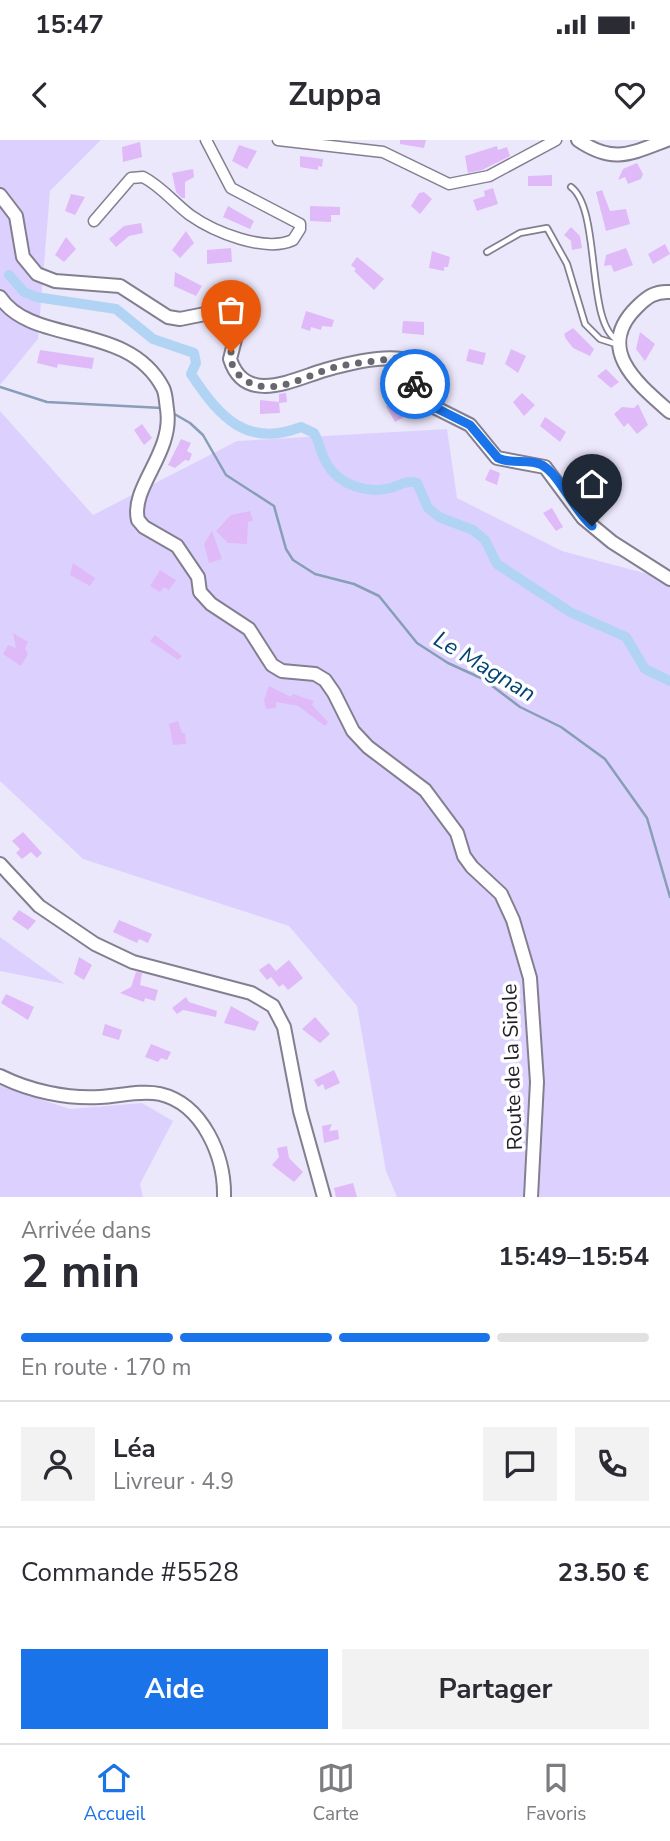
<!DOCTYPE html>
<html lang="fr">
<meta charset="utf-8">
<style>
body{margin:0;font-family:"Nunito Sans",sans-serif;background:#f2f2f3;color:#2b2b33;height:100vh;display:flex;flex-direction:column;font-size:26px;white-space:nowrap}
*{box-sizing:border-box;margin:0}
p{font-size:23px;color:#7c7c81}
.icon{flex:none;width:38px;height:38px;fill:none;stroke:currentColor;stroke-width:2;stroke-linecap:round;stroke-linejoin:round}
.map{position:relative;height:1057px;overflow:hidden}
.drawer{display:flex;flex-direction:column;background:#fff;flex:1}
.drawer>*{flex:none}
.pin{position:absolute;display:grid;place-items:center;width:60px;height:60px;color:#fff;margin:-72px -30px;border-radius:50% 50% 50% 0;rotate:-45deg;box-shadow:0 0 7px #0007}
.pin .icon{rotate:45deg}
.courier{position:absolute;display:grid;place-items:center;width:70px;height:70px;margin:-35px;border:5px solid #1a73e8;border-radius:50%;background:#fff;color:#222;box-shadow:0 2px 9px #0007}
.overview em{font-style:normal;font-weight:700}
.overview div{display:flex;flex-direction:column-reverse}
.overview{display:flex;align-items:center;justify-content:space-between;height:119px;padding:0 21px}
h1{font-size:46px;font-weight:700;line-height:52px}
.bar{display:grid;grid-template-columns:repeat(4,1fr);gap:10px 7px;align-content:center;height:84px;padding:0 21px}
.bar i{height:9px;border-radius:5px;background:#e1e1e2}
.bar .current{background:#1a73e8}
.bar p{grid-column:span 4}
.line{display:flex;align-items:center;gap:18px;padding:0 21px;border-top:2px solid #e1e1e2}
.line div{flex:1}
.round{display:grid;place-items:center;flex:none;width:74px;height:74px;border-radius:0px;background:#f2f2f3}
.action{display:flex;gap:14px;margin-top:auto;padding:14px 21px}
.action a{flex:1;height:80px;border-radius:0px;background:#1a73e8;color:#fff;font-size:28px;font-weight:700;line-height:80px;text-align:center}
.action a+a{background:#f2f2f3;color:#2b2b33}
.status{display:flex;justify-content:space-between;align-items:center;height:49px;padding:0 35px;background:#fff;direction:ltr}
.status svg{height:19px;fill:currentColor}
header{display:flex;justify-content:space-between;align-items:center;height:91px;padding:0 21px;background:#fff;font-size:32px;font-weight:700}
.tabs{display:flex;justify-content:space-around;align-items:center;height:98px;border-top:2px solid #e1e1e2;background:#fff;font-size:19px;color:#7c7c81}
.tabs a{display:grid;justify-items:center;gap:4px}
.tabs .current{color:#1a73e8}
.map>svg:first-child{display:block}
.green{fill:#dcd1fe}
.lines{fill:none;stroke-linecap:round;stroke-linejoin:round}
.stream{stroke:#879eb6;stroke-width:2.5}
.canal{stroke:#b2d4f4;stroke-width:10}
.building{fill:#e0b9f8}
.service-casing{stroke:#837f90;stroke-width:8}
.minor-casing{stroke:#837f90;stroke-width:13}
.tertiary-casing{stroke:#837f90;stroke-width:16}
.service{stroke:#fff;stroke-width:4.5}
.minor{stroke:#fff;stroke-width:10}
.tertiary{stroke:#fff;stroke-width:12}
.done{stroke:#696671;stroke-width:7;stroke-dasharray:0 12.6}
.route{stroke:#1a73e8;stroke-width:9}
.labels{text-anchor:middle;stroke-width:7;stroke-linejoin:round;paint-order:stroke}
.street-label{font-size:21px;fill:#222027;stroke:#fff}
.water-label{font-size:23px;font-style:italic;fill:#004473;stroke:#fff}
</style>
<div class="status"><b>15:47</b><svg viewBox="0 0 49 12"><path d="M0 12V9h3v3zM5 12V6h3v6zM10 12V3h3v9zM15 12V0h3v12zM26 1h20v11H26zM47 4h2v5h-2z"/></svg></div>
<header><svg class="icon" aria-label="back" viewBox="0 0 24 24"><path d="M15 5l-7 7 7 7"/></svg>Zuppa<svg class="icon" aria-label="heart" viewBox="0 0 24 24"><path d="M12 20l-8-8c-3-5 5-10 8-4 3-6 11-1 8 4z"/></svg></header>
<div class="map">
<svg width="670" height="1057" viewBox="0 0 670 1057">
<rect width="100%" height="100%" fill="#ece8fb"/>
<g class="green">
<polygon points="0,0 101,0 50,51 38,199 0,245"/>
<polygon points="0,271 93,375 237,301 447,289 457,358 562,411 670,440 670,1057 397,1057 386,1031 357,866 289,786 83,719 0,641"/>
<polygon points="0,797 65,844 0,831"/>
<polygon points="0,946 70,969 142,963 173,981 140,1044 143,1057 0,1057"/>
</g>
<g class="lines">
<g class="stream">
<polyline points="0,247 47,262 162,268"/>
<polyline points="171,272 190,283 203,295 226,335 274,366 286,409 293,420 315,434 354,444 379,456 417,503 448,523 483,539 520,567 561,587 605,619 647,678 670,757"/>
</g>
<path class="canal" d="M 9,135 L 24,152 L 36,157 L 116,169 L 153,199 L 194,213 L 196,223 L 191,234 C 220,278 247,308 301,287 L 314,293 C 320,303 321,315 327,324 C 339,345 367,354 391,348 C 401,345 406,340 417,343 L 428,368 L 439,377 L 473,390 L 485,400 L 497,424 L 570,472 L 626,497 L 645,529 L 670,541"/>
</g>
<g class="building">
<polygon points="400,0 426,0 424,8 400,4"/>
<polygon points="140,2 142,17 123,22 122,7"/>
<polygon points="239,5 257,11 247,29 232,21"/>
<polygon points="497,6 498,10 507,7 510,16 482,30 468,33 465,16"/>
<polygon points="300,16 323,19 322,27 318,26 318,30 300,27"/>
<polygon points="637,23 643,34 641,39 628,44 625,37 618,40 623,29"/>
<polygon points="193,29 194,37 185,42 185,58 182,58 176,52 172,33"/>
<polygon points="552,35 552,46 528,46 528,36"/>
<polygon points="493,48 498,64 477,71 473,60 485,56 484,51"/>
<polygon points="602,50 610,71 626,69 630,84 606,91 596,52"/>
<polygon points="424,52 432,59 420,74 411,66 419,53"/>
<polygon points="71,54 85,57 75,75 65,71"/>
<polygon points="228,66 254,81 250,89 223,77"/>
<polygon points="310,66 340,67 340,75 331,75 331,82 310,81"/>
<polygon points="141,83 143,93 129,96 116,107 109,99 124,86"/>
<polygon points="571,87 580,96 582,108 572,110 571,101 564,95"/>
<polygon points="186,91 194,103 180,118 172,110"/>
<polygon points="66,97 76,109 64,122 55,115"/>
<polygon points="665,104 670,114 653,124 648,114"/>
<polygon points="231,108 232,122 207,124 207,110"/>
<polygon points="626,108 633,125 614,132 611,125 604,126 606,115"/>
<polygon points="432,111 450,117 448,127 444,127 444,131 429,128"/>
<polygon points="357,117 384,139 374,150 354,131 356,129 351,125"/>
<polygon points="175,132 202,146 196,156 174,146"/>
<polygon points="306,171 334,180 332,187 322,186 321,190 311,187 310,191 301,188"/>
<polygon points="403,181 424,182 424,195 402,193"/>
<polygon points="573,188 594,209 590,216 573,208 566,199 564,194"/>
<polygon points="640,192 655,204 645,221 636,209"/>
<polygon points="469,209 486,213 483,225 466,221"/>
<polygon points="511,209 526,216 518,233 505,224"/>
<polygon points="40,210 94,218 92,229 58,224 57,228 37,223"/>
<polygon points="606,229 619,242 611,248 597,236"/>
<polygon points="286,253 287,262 279,263 280,273 260,274 260,260 279,262 279,254"/>
<polygon points="522,253 535,265 524,276 513,262"/>
<polygon points="405,255 414,271 395,282 386,266"/>
<polygon points="638,264 648,285 637,294 628,283 624,287 614,274 622,267 634,268"/>
<polygon points="545,277 566,292 560,302 540,286"/>
<polygon points="142,284 152,298 144,305 134,290"/>
<polygon points="181,299 191,303 187,311 192,314 189,321 185,320 175,328 168,325"/>
<polygon points="490,329 500,333 497,345 485,340"/>
<polygon points="605,331 614,344 598,353 590,338"/>
<polygon points="552,368 563,387 556,391 543,373"/>
<polygon points="250,371 253,381 248,382 247,404 228,403 216,391 231,375"/>
<polygon points="212,391 222,419 209,423 204,404"/>
<polygon points="73,423 95,438 90,446 70,435"/>
<polygon points="160,430 176,440 169,450 164,447 160,452 150,446"/>
<polygon points="13,493 28,502 25,508 28,514 21,526 3,514 8,505 16,508"/>
<polygon points="155,495 182,516 178,520 150,501"/>
<polygon points="269,546 291,557 293,554 314,561 312,565 328,582 325,586 298,566 276,562 276,568 266,569 264,560"/>
<polygon points="178,581 182,593 185,593 186,604 173,605 169,584"/>
<polygon points="23,692 42,713 37,718 31,712 22,719 16,713 20,709 12,701"/>
<polygon points="19,770 36,781 28,790 12,779"/>
<polygon points="119,780 152,794 148,803 139,799 137,803 113,792"/>
<polygon points="79,817 92,825 84,840 74,834"/>
<polygon points="289,820 303,838 288,850 283,844 279,847 271,837 267,840 259,830 269,823 276,831"/>
<polygon points="136,832 142,833 140,845 158,850 155,861 145,858 144,862 120,853 131,847"/>
<polygon points="6,854 34,867 28,880 1,863"/>
<polygon points="186,857 189,862 217,871 216,877 183,870 177,874 172,868"/>
<polygon points="231,866 259,882 255,891 224,883"/>
<polygon points="315,877 330,894 320,903 302,889"/>
<polygon points="105,884 122,890 119,900 102,895"/>
<polygon points="151,904 171,912 167,920 161,918 158,922 145,917"/>
<polygon points="334,930 340,943 325,950 323,944 318,947 314,940"/>
<polygon points="332,984 329,991 338,990 339,999 324,1003 322,986"/>
<polygon points="287,1006 289,1018 303,1032 294,1042 272,1025 279,1017 277,1008"/>
<polygon points="353,1043 357,1057 336,1057 334,1048"/>
</g>
<g class="lines">
<g class="service-casing">
<g id="service">
<path d="M 571,47 C 602,70 585,187 619,201"/>
<polyline points="487,112 520,93 547,88 567,124 585,184 600,199 619,205"/>
</g>
</g>
<g class="minor-casing">
<g id="minor">
<polyline points="278,0 383,12 449,44 489,36 556,0"/>
<path d="M 94,81 L 131,38 L 143,37 C 161,46 174,63 190,75 C 214,92 265,113 293,100 L 300,89 L 300,84 L 231,48 L 206,0"/>
</g>
</g>
<g class="tertiary-casing">
<g id="tertiary">
<path d="M 578,0 C 613,24 630,14 667,0"/>
<path d="M 0,55 L 16,76 L 23,117 L 37,134 L 55,141 L 120,146 L 168,177 L 180,179 L 215,172 L 234,178 L 238,188 L 230,219 C 245,266 294,239 325,230 C 346,224 379,216 401,219 L 428,264 L 470,285 L 497,318 L 545,327 L 583,378 L 612,402 L 670,439"/>
<path d="M 670,152 C 655,151 647,157 637,167 C 594,209 638,244 670,272"/>
<path d="M 0,157 C 32,206 128,181 163,248 C 166,254 166,263 167,269 C 174,313 130,347 138,380 L 144,387 L 177,406 L 198,437 L 200,452 L 211,464 L 249,489 L 272,525 L 282,531 L 315,534 L 325,540 L 334,553 L 353,591 L 368,607 L 425,650 L 457,693 L 464,716 L 472,727 L 501,754 L 513,780 L 530,838 L 537,942 L 531,1057"/>
<polyline points="0,724 39,766 95,804 133,822 251,853 273,866 284,887 300,971 324,1057"/>
<path d="M 0,936 C 30,951 67,959 100,957 C 119,956 141,950 160,954 C 203,964 225,1017 224,1057"/>
</g>
</g>
<use href="#service" class="service"/>
<use href="#minor" class="minor"/>
<use href="#tertiary" class="tertiary"/>
</g>
<g class="lines">
<path class="done" d="M 231,212 C 230,222 233,229 240,236 C 268,261 303,236 332,228 C 353,223 376,221 397,218 L 405,223 L 415,244"/>
<path class="route" d="M 415,244 L 428,264 L 470,285 L 498,318 C 512,325 528,318 542,325 C 560,335 573,370 592,386"/>
</g>
<g class="labels">
<g class="street-label">
<text transform="translate(512 927) rotate(-92)" y="7">Route de la Sirole</text>
</g>
<g class="water-label">
<text transform="translate(485 526) rotate(31)" y="8">Le Magnan</text>
</g>
</g>
</svg>
<div class="pin" style="left:231px;top:212px;background:#ea580c"><svg class="icon" aria-label="bag" viewBox="0 0 24 24"><path d="M5 8h14l-1 12H6zM9 8a3 3 0 0 1 6 0"/></svg></div>
<div class="pin" style="left:592px;top:386px;background:#1f2937"><svg class="icon" aria-label="home" viewBox="0 0 24 24"><path d="M3 11l9-7 9 7M6 9v11h12V9"/></svg></div>
<div class="courier" style="left:415px;top:244px"><svg class="icon" aria-label="bike" viewBox="0 0 24 24"><circle cx="6" cy="16" r="4"/><circle cx="18" cy="16" r="4"/><path d="M6 16l4-8h5l3 8M10 8l3 8H6M13 5h3"/></svg></div>
</div>
<section class="drawer">
<div class="overview"><div><h1>2 min</h1><p>Arrivée dans</p></div><em>15:49–15:54</em></div>
<div class="bar"><i class="current"></i><i class="current"></i><i class="current"></i><i></i><p>En route · 170 m</p></div>
<div class="line" style="height:126px"><a class="round"><svg class="icon" aria-label="person" viewBox="0 0 24 24"><circle cx="12" cy="8" r="4"/><path d="M4 21q1-7 8-7t8 7"/></svg></a><div><b>Léa</b><p>Livreur · 4.9</p></div><a class="round"><svg class="icon" aria-label="chat" viewBox="0 0 24 24"><path d="M4 5h16v11H9l-5 4z"/></svg></a><a class="round"><svg class="icon" aria-label="phone" viewBox="0 0 24 24"><path d="M5 4h4l2 5-3 2q2 4 5 5l2-3 5 2v4C11 20 4 13 5 4z"/></svg></a></div>
<div class="line" style="height:91px"><div>Commande #5528</div><b>23.50 €</b></div>
<div class="action"><a>Aide</a><a>Partager</a></div>
</section>
<nav class="tabs">
<a class="current"><svg class="icon" aria-label="home" viewBox="0 0 24 24"><path d="M3 11l9-7 9 7M6 9v11h12V9"/></svg>Accueil</a>
<a><svg class="icon" aria-label="map" viewBox="0 0 24 24"><path d="M3 6l6-2 6 2 6-2v14l-6 2-6-2-6 2zM9 4v14M15 6v14"/></svg>Carte</a>
<a><svg class="icon" aria-label="saved" viewBox="0 0 24 24"><path d="M7 4h10v16l-5-4-5 4z"/></svg>Favoris</a>
</nav>
